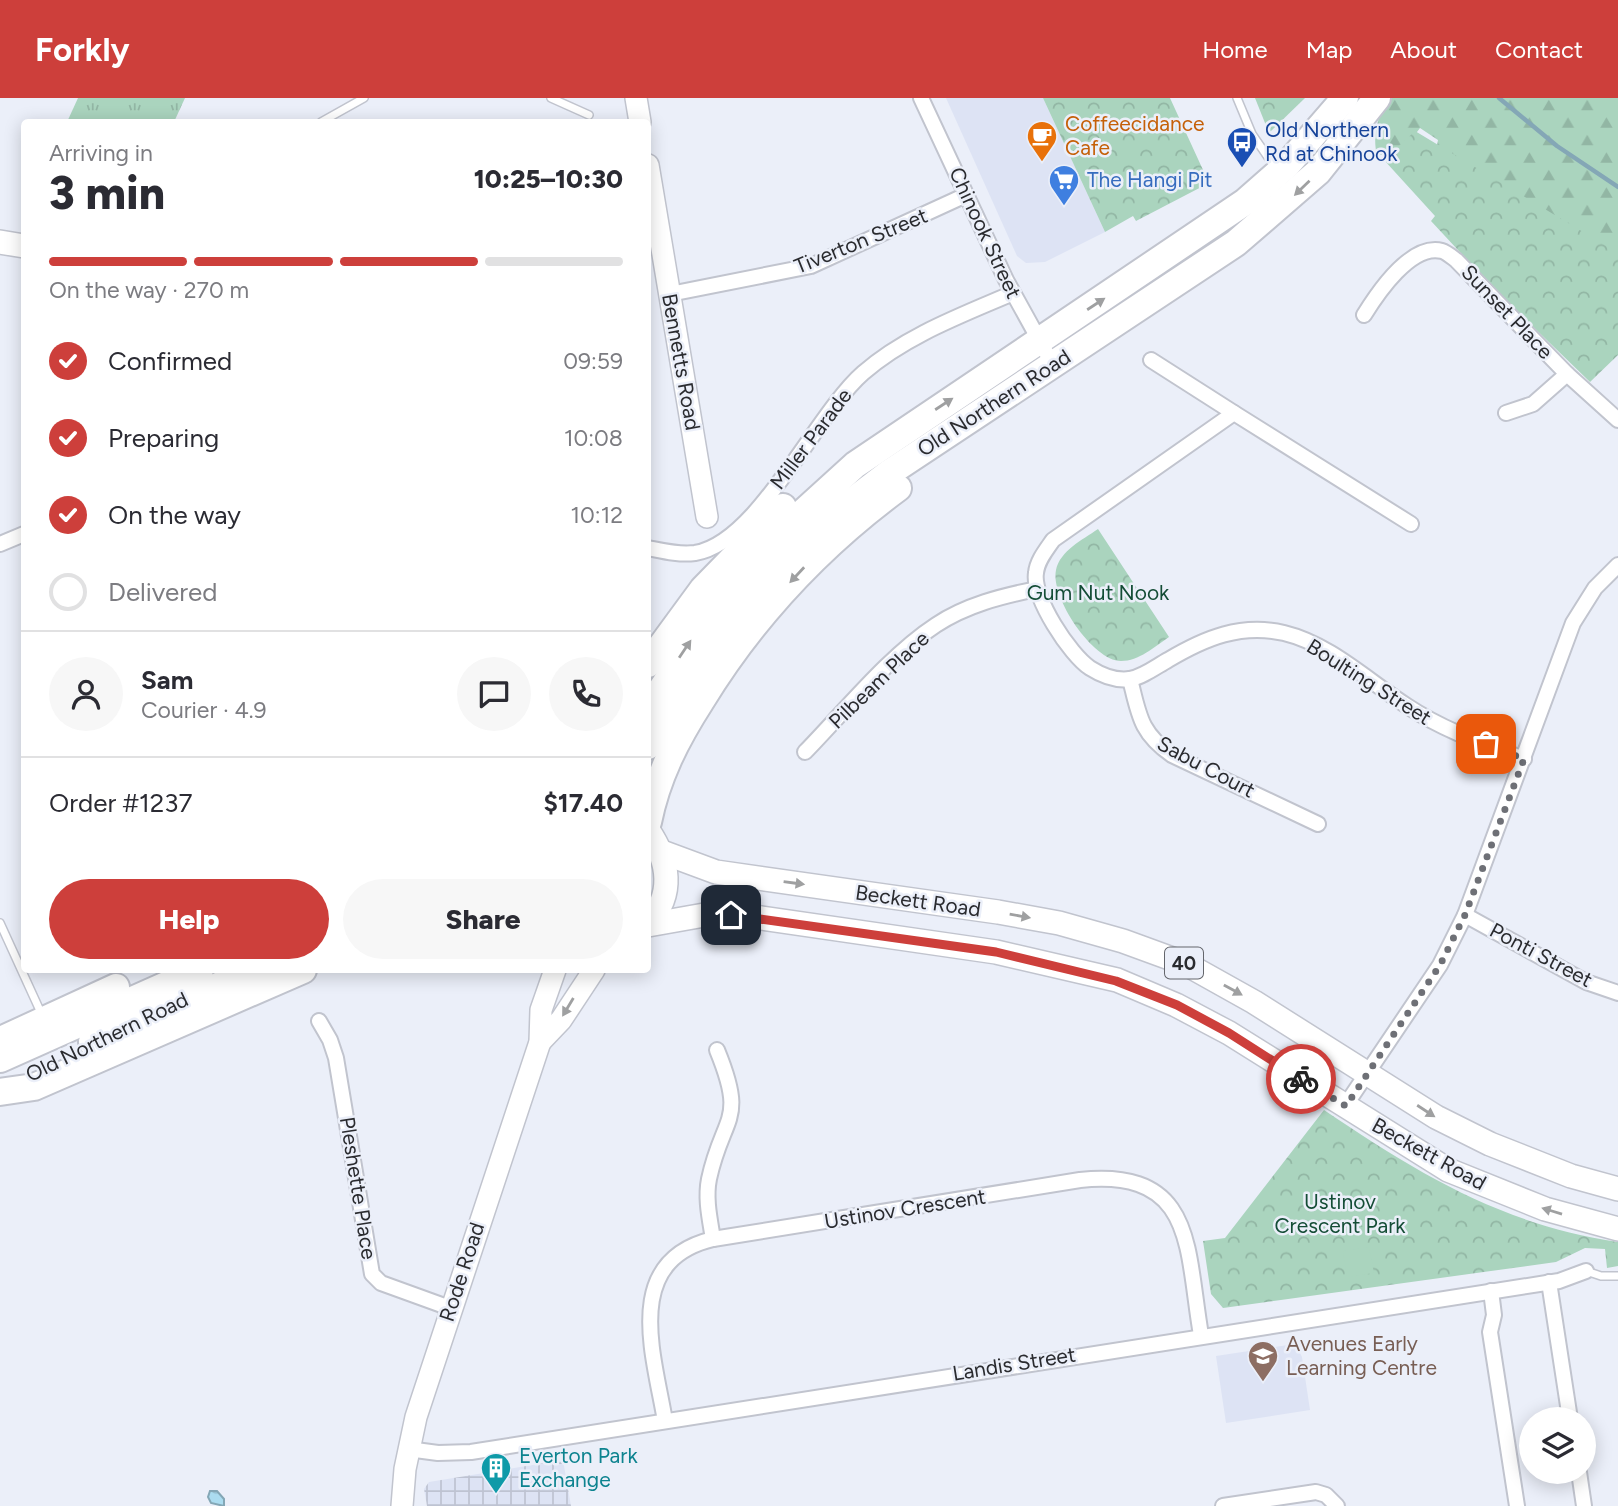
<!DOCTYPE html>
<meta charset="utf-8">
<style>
body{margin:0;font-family:Figtree,sans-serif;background:#f7f7f7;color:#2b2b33;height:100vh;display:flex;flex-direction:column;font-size:26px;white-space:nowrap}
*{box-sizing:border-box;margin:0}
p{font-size:23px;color:#7c7c81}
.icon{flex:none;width:38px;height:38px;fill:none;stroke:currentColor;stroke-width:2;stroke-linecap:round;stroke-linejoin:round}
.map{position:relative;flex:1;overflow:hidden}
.panel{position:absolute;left:21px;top:21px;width:630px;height:854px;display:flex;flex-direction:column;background:#fff;border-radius:7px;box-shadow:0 4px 18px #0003}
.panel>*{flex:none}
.fabs{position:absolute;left:1519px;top:1309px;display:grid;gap:14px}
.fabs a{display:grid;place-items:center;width:77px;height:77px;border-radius:50%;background:#fff;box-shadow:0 4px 18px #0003;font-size:35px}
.pin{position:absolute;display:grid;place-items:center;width:60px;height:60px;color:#fff;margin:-30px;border-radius:14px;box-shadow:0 4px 10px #0006}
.courier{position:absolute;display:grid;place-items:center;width:70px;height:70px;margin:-35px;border:5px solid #cd3f3b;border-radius:50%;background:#fff;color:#222;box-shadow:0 2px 9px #0007}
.headline em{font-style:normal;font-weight:800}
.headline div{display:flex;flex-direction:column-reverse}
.headline{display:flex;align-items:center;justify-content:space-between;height:119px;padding:0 28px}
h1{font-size:46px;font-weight:800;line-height:52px}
.bar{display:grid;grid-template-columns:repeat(4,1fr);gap:10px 7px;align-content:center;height:84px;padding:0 28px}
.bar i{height:9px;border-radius:5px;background:#e1e1e2}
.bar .on{background:#cd3f3b}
.bar p{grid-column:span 4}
.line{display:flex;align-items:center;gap:18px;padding:0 28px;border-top:2px solid #e1e1e2}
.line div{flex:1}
.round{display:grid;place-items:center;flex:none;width:74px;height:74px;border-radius:37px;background:#f7f7f7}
ol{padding:0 28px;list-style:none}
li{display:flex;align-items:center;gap:21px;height:77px}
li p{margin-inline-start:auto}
li .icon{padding:7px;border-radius:50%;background:#cd3f3b;color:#fff;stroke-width:4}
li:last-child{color:#7c7c81}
li i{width:38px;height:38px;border:4px solid #e1e1e2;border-radius:50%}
.primary-button{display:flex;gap:14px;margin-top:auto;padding:14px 28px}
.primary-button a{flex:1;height:80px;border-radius:42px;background:#cd3f3b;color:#fff;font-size:28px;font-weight:800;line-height:80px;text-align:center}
.primary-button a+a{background:#f7f7f7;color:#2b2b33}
header{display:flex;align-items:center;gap:42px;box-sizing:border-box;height:98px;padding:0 35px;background:#cd3f3b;color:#fff}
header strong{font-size:33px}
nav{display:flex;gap:38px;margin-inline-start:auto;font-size:24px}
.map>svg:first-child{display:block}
.built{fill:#dde3f4}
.industrial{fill:url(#industrial-grid)}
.grass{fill:url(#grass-tufts)}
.forest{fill:url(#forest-firs)}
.park{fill:url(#park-crowns)}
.pitch{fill:#aad4be}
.water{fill:url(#water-waves);stroke:#84a7b6;stroke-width:2}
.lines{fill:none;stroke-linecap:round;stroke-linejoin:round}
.stream{stroke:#84a7b6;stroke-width:4.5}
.lane-casing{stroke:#c1c4ce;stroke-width:10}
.street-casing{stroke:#c1c4ce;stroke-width:18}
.secondary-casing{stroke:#c1c4ce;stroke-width:24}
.primary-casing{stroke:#c1c4ce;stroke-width:26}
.highway-casing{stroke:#c1c4ce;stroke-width:30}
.lane{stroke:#fff;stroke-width:7}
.street{stroke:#fff;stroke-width:14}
.secondary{stroke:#fff;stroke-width:21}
.primary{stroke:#fff;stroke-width:23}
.highway{stroke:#fff;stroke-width:26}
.oneway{fill:#9fa0a1}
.done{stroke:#6e7076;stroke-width:7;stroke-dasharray:0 12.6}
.route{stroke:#cd3f3b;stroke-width:9}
.labels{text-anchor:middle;stroke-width:5;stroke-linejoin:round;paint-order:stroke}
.shield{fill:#ebeff9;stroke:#64666c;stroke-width:2}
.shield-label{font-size:19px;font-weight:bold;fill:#2a2b2f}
.food-label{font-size:21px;fill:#c56008;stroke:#ebeff9;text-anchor:start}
.transit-label{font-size:21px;fill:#164399;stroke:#ebeff9;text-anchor:start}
.shop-label{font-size:21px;fill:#366cbe;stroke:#ebeff9;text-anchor:start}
.street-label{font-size:21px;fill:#2a2b2f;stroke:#ebeff9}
.park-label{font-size:21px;fill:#144d36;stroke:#ebeff9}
.education-label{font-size:21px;fill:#785e54;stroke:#ebeff9;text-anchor:start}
.culture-label{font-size:21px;fill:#0d838f;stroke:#ebeff9;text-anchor:start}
</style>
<header>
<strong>Forkly</strong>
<nav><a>Home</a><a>Map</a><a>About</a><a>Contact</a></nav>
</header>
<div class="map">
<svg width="1618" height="1408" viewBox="0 0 1618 1408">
<defs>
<pattern id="industrial-grid" width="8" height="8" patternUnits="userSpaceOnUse" patternTransform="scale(1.75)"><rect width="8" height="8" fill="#dde3f4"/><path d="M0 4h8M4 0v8" fill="none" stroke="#bec3d2"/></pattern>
<pattern id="grass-tufts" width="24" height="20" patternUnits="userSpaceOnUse" patternTransform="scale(1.75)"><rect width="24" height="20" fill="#aad4be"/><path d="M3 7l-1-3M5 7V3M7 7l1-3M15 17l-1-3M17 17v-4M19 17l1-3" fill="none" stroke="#92b6a4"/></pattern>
<pattern id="forest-firs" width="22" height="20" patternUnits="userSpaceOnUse" patternTransform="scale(1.75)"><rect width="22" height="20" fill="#aad4be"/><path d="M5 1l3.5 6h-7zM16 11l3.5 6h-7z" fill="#92b6a4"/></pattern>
<pattern id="park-crowns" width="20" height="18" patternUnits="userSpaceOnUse" patternTransform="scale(1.75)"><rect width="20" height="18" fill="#aad4be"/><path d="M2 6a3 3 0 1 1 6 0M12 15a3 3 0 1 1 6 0" fill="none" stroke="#92b6a4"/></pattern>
<pattern id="water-waves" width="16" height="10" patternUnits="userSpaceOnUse" patternTransform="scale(1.75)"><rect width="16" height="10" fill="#abdcf0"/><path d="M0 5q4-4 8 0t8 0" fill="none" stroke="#93bdce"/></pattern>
</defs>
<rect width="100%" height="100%" fill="#ebeff9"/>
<g class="built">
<polygon points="946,0 1043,0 1105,134 1045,164 1026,165 1017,158"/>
<polygon points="1288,1247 1298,1251 1302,1259 1310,1312 1226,1325 1216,1258"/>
</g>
<polygon class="industrial" points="563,1362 571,1408 427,1408 424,1391 429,1384"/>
<polygon class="grass" points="78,0 185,0 174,24 67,24"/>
<path class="forest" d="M 1388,0 L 1618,0 L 1618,180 L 1433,69 L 1438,42 L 1420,30 C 1408,46 1398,57 1377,57 C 1372,38 1378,17 1388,0 Z"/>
<g class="park">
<polygon points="1043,0 1170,0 1209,85 1136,123 1133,118 1105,134"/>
<polygon points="1255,0 1305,0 1269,35"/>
<polygon points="1415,33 1618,155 1618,257 1590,284 1496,193 1431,123 1435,118 1384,62"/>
<path d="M 1098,431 L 1169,539 C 1154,549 1139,563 1121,563 C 1093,563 1050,499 1056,472 C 1060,453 1082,442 1098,431 Z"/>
<path d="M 1324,1012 C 1419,1076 1503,1127 1618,1144 L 1618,1168 L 1607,1170 L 1605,1151 L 1585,1150 L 1556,1164 L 1223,1210 L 1211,1196 L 1203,1143 L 1225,1140 Z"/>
</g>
<polygon class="pitch" points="1369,1149 1374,1175 1347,1179 1343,1153"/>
<polygon class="water" points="210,1393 217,1393 224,1401 224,1408 211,1405 208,1399"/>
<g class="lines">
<polyline class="stream" points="1499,0 1557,48 1618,89"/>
<g class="lane-casing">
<g id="lane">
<polyline points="551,0 589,17"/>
<polyline points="1237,0 1252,36 1276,71"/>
<polyline points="321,24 364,0"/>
<polyline points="0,825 42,917"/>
<polyline points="1586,1173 1601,1178 1618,1178"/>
</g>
</g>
<g class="street-casing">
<g id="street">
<polyline points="921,0 1006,182 1053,267"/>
<polyline points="670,196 811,168 966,97"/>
<path d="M 1364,217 C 1377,196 1411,145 1442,153 C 1446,154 1452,159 1456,162 L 1567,276 L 1618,322"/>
<polyline points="1151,262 1234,315"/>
<polyline points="1506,315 1533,306 1567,276"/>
<path d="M 1411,426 L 1234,315 L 1053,442 C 1046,452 1037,463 1036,475 C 1032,499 1070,557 1090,570 C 1101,577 1116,583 1130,581 C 1143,579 1157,568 1168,562 C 1205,540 1241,525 1284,535 C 1330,546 1368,583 1407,608 C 1443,632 1484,646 1524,661"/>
<polyline points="0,446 24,436"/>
<path d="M 648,450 C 663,453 679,457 695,455 C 758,445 815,317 863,275 C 905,238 962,217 1013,195"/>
<path d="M 1130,581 C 1139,617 1140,635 1172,657 L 1318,726"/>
<path d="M 805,654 C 844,614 890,557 936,527 C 966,507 1002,498 1037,491"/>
<polyline points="1465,817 1586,884 1618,895"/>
<polyline points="319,923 330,942 336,960 372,1176 381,1185 450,1210"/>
<polyline points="1345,1008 1440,867 1465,817 1573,525 1595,490 1618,467"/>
<path d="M 713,1141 C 710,1122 705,1101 709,1081 C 723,1016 747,1025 717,952"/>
<polyline points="1549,1184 1570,1321"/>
<polyline points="1491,1193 1494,1217 1490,1234 1517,1408"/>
<path d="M 665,1323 C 654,1257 621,1163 713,1141 L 1080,1082 C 1196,1070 1186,1151 1201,1237"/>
<polyline points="408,1351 438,1355 471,1354 1559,1183 1586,1173"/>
<polyline points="1579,1374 1584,1408"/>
<polyline points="1223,1408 1316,1394 1326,1397 1337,1408"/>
</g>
</g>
<g class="secondary-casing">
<g id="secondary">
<polyline points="636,0 640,24"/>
<polyline points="648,67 707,419"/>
<polyline points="540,944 561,922 594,872"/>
<polyline points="402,1408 405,1371 416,1319 540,944 541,912 555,872"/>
</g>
</g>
<g class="primary-casing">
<g id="primary">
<polyline points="0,144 24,148"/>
<path d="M 648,732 C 669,763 675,796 648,825"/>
<polyline points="662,754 716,774 998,814 1059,825 1123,843 1186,866 1254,904 1436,1019 1490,1046 1571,1078 1618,1091"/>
<polyline points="648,827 710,816 755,819 996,854 1117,882 1176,907 1229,935 1448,1072 1545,1111 1618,1131"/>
</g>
</g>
<g class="highway-casing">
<g id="highway">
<polyline points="648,566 703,491 783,409"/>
<polyline points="648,611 721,503 777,438 855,367 1245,104 1287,67 1345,0"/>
<polyline points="648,648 736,518 793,453 825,424 889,375 1236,145 1318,74 1377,0"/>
<path d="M 648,724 C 657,679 676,642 701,603 C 753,518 818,449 898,390"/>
<polyline points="5,940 116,889"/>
<polyline points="92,944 254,872"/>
<polyline points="0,961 200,872"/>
<polyline points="0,994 34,989 303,872"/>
</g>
</g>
<use href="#lane" class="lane"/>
<use href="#street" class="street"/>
<use href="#secondary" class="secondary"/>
<use href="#primary" class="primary"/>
<use href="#highway" class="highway"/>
</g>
<defs><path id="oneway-solid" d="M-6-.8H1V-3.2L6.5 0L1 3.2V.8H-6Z" transform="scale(1.75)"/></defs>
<g class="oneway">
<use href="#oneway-solid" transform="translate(1302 90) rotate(136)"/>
<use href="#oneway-solid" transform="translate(1096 206) rotate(-33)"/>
<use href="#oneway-solid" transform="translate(944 306) rotate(-33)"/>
<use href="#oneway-solid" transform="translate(797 477) rotate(133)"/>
<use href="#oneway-solid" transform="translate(685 551) rotate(-56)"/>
<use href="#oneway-solid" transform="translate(794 785) rotate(8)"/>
<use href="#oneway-solid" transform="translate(1020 818) rotate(10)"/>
<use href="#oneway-solid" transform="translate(1233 892) rotate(29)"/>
<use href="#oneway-solid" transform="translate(568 909) rotate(121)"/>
<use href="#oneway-solid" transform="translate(1426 1013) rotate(33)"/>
<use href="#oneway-solid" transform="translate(1552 1113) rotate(-163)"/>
</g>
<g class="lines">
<polyline class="done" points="1301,981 1346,1008 1440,867 1465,817 1524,661 1486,646"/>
<polyline class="route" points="731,817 996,854 1116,883 1177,907 1229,935 1301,981"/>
</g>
<defs>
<g id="cafe-pin" transform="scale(1.575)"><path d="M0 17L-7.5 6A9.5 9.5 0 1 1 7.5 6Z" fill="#e8710a" stroke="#ebeff9"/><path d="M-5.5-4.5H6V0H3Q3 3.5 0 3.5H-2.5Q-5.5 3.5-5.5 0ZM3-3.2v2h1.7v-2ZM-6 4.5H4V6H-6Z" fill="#fff"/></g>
<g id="bus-pin" transform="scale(1.575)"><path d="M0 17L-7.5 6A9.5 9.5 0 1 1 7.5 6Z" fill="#1a4fb4" stroke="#ebeff9"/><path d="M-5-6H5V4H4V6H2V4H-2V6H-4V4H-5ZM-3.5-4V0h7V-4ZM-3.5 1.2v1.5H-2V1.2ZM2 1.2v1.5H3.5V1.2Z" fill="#fff"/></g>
<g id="supermarket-pin" transform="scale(1.575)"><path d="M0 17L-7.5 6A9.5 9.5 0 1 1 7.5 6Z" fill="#3f7fe0" stroke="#ebeff9"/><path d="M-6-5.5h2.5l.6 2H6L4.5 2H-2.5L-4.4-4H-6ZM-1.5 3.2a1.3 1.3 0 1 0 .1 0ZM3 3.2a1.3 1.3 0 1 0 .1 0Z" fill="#fff"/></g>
<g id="school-pin" transform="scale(1.575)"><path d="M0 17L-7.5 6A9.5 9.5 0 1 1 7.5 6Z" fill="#8d6e63" stroke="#ebeff9"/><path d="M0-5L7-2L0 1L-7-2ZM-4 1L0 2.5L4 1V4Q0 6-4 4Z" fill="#fff"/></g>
<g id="building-pin" transform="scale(1.575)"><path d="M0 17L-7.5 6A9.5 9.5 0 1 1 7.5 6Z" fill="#0f9aa8" stroke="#ebeff9"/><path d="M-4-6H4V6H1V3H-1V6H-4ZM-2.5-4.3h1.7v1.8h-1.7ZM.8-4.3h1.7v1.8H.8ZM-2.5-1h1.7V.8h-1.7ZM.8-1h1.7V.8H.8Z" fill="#fff"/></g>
</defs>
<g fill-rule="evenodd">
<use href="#cafe-pin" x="1042" y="38"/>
<use href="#bus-pin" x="1242" y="44"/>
<use href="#supermarket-pin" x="1064" y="82"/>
<use href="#school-pin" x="1263" y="1258"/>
<use href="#building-pin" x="496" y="1370"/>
</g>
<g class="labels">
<rect class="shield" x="1165" y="849.5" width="38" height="31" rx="5"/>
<g class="shield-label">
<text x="1184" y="872">40</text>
</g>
<g class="food-label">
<text x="1065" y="33">Coffeecidance<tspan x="1065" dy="24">Cafe</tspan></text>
</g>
<g class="transit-label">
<text x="1265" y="39">Old Northern<tspan x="1265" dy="24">Rd at Chinook</tspan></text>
</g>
<g class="shop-label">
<text x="1087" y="89">The Hangi Pit</text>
</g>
<g class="street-label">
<text transform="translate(985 135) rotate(65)" y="7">Chinook Street</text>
<text transform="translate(861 143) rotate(-22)" y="7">Tiverton Street</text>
<text transform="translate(1507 214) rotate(46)" y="7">Sunset Place</text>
<text transform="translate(681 264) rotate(80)" y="7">Bennetts Road</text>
<text transform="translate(994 305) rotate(-33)" y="7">Old Northern Road</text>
<text transform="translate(811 341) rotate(-53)" y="7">Miller Parade</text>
<text transform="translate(879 582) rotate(-44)" y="7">Pilbeam Place</text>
<text transform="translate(1369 584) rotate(32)" y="7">Boulting Street</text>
<text transform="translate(1206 669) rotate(28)" y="7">Sabu Court</text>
<text transform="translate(918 803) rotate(8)" y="7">Beckett Road</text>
<text transform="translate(1541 857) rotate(28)" y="7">Ponti Street</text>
<text transform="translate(107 939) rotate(-26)" y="7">Old Northern Road</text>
<text transform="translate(1429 1056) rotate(29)" y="7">Beckett Road</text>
<text transform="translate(358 1090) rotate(81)" y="7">Pleshette Place</text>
<text transform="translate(905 1111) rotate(-9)" y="7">Ustinov Crescent</text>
<text transform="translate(462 1174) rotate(-72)" y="7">Rode Road</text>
<text transform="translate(1014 1266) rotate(-9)" y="7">Landis Street</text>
</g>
<g class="park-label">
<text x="1098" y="502">Gum Nut Nook</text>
<text x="1340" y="1111">Ustinov<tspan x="1340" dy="24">Crescent Park</tspan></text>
</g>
<g class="education-label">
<text x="1286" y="1253">Avenues Early<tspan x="1286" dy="24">Learning Centre</tspan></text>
</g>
<g class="culture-label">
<text x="519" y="1365">Everton Park<tspan x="519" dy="24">Exchange</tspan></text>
</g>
</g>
</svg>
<div class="fabs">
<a><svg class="icon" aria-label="layers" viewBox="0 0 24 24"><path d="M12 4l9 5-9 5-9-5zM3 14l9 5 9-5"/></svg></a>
</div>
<div class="pin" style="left:1486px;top:646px;background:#ea580c"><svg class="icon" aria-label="bag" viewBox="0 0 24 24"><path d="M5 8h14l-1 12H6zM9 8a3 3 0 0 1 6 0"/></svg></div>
<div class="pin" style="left:731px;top:817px;background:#1f2937"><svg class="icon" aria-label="home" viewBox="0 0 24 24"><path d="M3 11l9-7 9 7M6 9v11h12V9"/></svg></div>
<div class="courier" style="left:1301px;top:981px"><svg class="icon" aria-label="bike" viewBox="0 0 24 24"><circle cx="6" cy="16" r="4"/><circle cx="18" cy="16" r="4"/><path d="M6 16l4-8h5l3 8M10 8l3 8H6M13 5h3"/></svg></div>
<section class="panel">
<div class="headline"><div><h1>3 min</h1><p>Arriving in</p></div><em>10:25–10:30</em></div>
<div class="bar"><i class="on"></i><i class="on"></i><i class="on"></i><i></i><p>On the way · 270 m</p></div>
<ol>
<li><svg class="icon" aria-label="check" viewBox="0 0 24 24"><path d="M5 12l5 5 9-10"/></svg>Confirmed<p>09:59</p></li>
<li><svg class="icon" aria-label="check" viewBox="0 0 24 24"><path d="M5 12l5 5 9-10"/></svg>Preparing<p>10:08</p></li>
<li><svg class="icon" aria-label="check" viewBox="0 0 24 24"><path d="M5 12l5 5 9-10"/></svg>On the way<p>10:12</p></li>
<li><i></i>Delivered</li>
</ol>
<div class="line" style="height:126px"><a class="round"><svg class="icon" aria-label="person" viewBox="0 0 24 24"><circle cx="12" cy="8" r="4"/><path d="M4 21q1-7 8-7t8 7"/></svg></a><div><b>Sam</b><p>Courier · 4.9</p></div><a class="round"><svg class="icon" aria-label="chat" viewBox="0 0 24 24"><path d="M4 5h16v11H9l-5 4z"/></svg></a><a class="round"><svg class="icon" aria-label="phone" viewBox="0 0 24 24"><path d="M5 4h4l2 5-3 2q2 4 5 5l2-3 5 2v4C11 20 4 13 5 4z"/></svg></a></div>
<div class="line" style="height:91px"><div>Order #1237</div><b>$17.40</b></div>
<div class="primary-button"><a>Help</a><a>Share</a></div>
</section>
</div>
